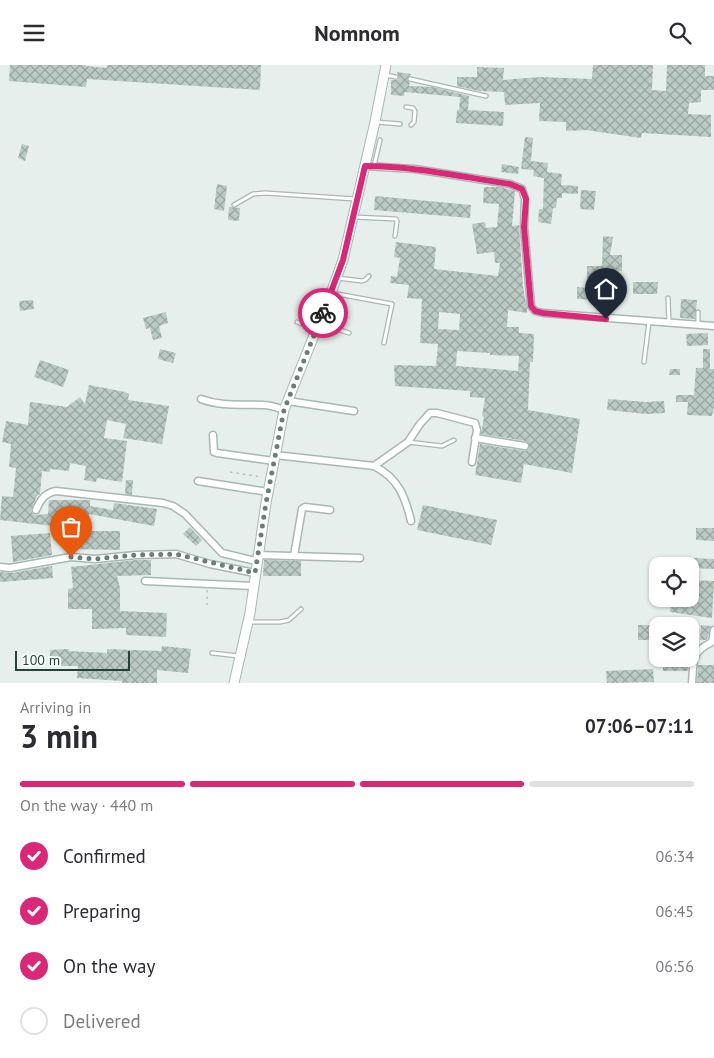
<!DOCTYPE html>
<meta charset="utf-8">
<style>
body{margin:0;font-family:"PT Sans",sans-serif;background:#f7f7f7;color:#2b2b33;height:100vh;display:flex;flex-direction:column;font-size:19px;white-space:nowrap}
*{box-sizing:border-box;margin:0}
p{font-size:16px;color:#7c7c81}
.icon{flex:none;width:28px;height:28px;fill:none;stroke:currentColor;stroke-width:2;stroke-linecap:round;stroke-linejoin:round}
.map{position:relative;height:618px;overflow:hidden}
.panel{display:flex;flex-direction:column;background:#fff;flex:1}
.panel>*{flex:none}
.buttons{position:absolute;left:649px;top:492px;display:grid;gap:10px}
.buttons a{display:grid;place-items:center;width:50px;height:50px;border-radius:10px;background:#fff;box-shadow:0 1px 4px #0004;font-size:25px}
.scale{position:absolute;left:15px;bottom:12px;width:115px;box-sizing:border-box;padding-left:5px;border:2px solid #24423a;border-top:0;font-size:14px;line-height:18px;white-space:nowrap;color:#24423a;-webkit-text-stroke:4px #f7fbf9;paint-order:stroke}
.pin{position:absolute;display:grid;place-items:center;width:42px;height:42px;color:#fff;margin:-51px -21px;border-radius:50% 50% 50% 0;rotate:-45deg;box-shadow:0 0 5px #0007}
.pin .icon{rotate:45deg}
.courier{position:absolute;display:grid;place-items:center;width:50px;height:50px;margin:-25px;border:4px solid #db2777;border-radius:50%;background:#fff;color:#222;box-shadow:0 1px 6px #0007}
.summary em{font-style:normal;font-weight:700}
.summary div{display:flex;flex-direction:column-reverse}
.summary{display:flex;align-items:center;justify-content:space-between;height:85px;padding:0 20px}
h1{font-size:32px;font-weight:700;line-height:38px}
.bar{display:grid;grid-template-columns:repeat(4,1fr);gap:8px 5px;align-content:center;height:60px;padding:0 20px}
.bar i{height:6px;border-radius:4px;background:#e1e1e2}
.bar .on{background:#db2777}
.bar p{grid-column:span 4}
ol{padding:0 20px;list-style:none}
li{display:flex;align-items:center;gap:15px;height:55px}
li p{margin-inline-start:auto}
li .icon{padding:5px;border-radius:50%;background:#db2777;color:#fff;stroke-width:4}
li:last-child{color:#7c7c81}
li i{width:28px;height:28px;border:2px solid #e1e1e2;border-radius:50%}
header{display:flex;justify-content:space-between;align-items:center;height:65px;padding:0 20px;background:#fff;font-size:22px;font-weight:700}
.map>svg:first-child{display:block}
.building{fill:url(#building-cross-hatch);fill-rule:evenodd}
.lines{fill:none;stroke-linecap:round;stroke-linejoin:round}
.lane-casing{stroke:#a8b8b2;stroke-width:5.5}
.street-casing{stroke:#a8b8b2;stroke-width:9}
.secondary-casing{stroke:#a4bbb3;stroke-width:11}
.path{stroke:#86b3a5;stroke-width:1;stroke-dasharray:2.5 4;stroke-linecap:butt}
.lane{stroke:#fff;stroke-width:3}
.street{stroke:#fff;stroke-width:6}
.secondary{stroke:#fff;stroke-width:9}
.done{stroke:#687f78;stroke-width:5;stroke-dasharray:0 9}
.route{stroke:#db2777;stroke-width:6}
</style>
<header><svg class="icon" aria-label="menu" viewBox="0 0 24 24"><path d="M4 6h16M4 12h16M4 18h16"/></svg>Nomnom<svg class="icon" aria-label="search" viewBox="0 0 24 24"><circle cx="10" cy="10" r="6"/><path d="M15 15l6 6"/></svg></header>
<div class="map">
<svg width="714" height="618" viewBox="0 0 714 618">
<defs>
<pattern id="building-cross-hatch" width="8" height="8" patternUnits="userSpaceOnUse" patternTransform="scale(1.25)"><rect width="8" height="8" fill="#bbcac4"/><path d="M0 0l8 8M0 8l8-8" fill="none" stroke="#98a6a0"/></pattern>
</defs>
<rect width="100%" height="100%" fill="#e6efeb"/>
<g class="building">
<polygon points="10,0 86,0 86,1 107,3 107,0 261,0 260,25 87,14 86,22 9,16"/>
<polygon points="593,0 653,0 652,25 666,26 667,0 705,0 705,11 714,11 714,25 701,25 701,37 689,38 688,49 711,50 711,72 642,68 641,73 586,65 566,66 566,57 539,56 540,38 505,40 504,27 479,26 457,21 457,12 477,12 477,2 504,3 503,15 541,12 592,14"/>
<polygon points="397,7 411,9 407,14 410,17 409,21 432,22 469,31 468,45 504,47 503,61 456,58 457,45 459,45 460,32 405,27 404,31 391,30 391,15 397,15 399,14"/>
<polygon points="525,72 533,73 531,96 548,98 547,107 562,109 561,120 578,121 578,129 562,128 562,133 557,133 556,143 553,143 551,159 538,157 539,144 543,144 544,113 533,111 534,105 521,104"/>
<polygon points="22,79 29,81 25,96 18,93"/>
<polygon points="502,99 519,102 518,109 501,107"/>
<polygon points="217,119 227,121 224,146 214,144"/>
<path d="M 484,122 L 500,122 L 515,126 L 512,161 L 519,160 L 523,222 L 527,244 L 527,248 L 508,245 L 507,262 L 519,262 L 519,268 L 534,269 L 533,297 L 530,297 L 528,345 L 580,354 L 572,408 L 524,399 L 521,418 L 475,410 L 480,379 L 525,386 L 529,384 L 529,379 L 526,376 L 481,369 L 484,352 L 482,351 L 485,333 L 470,332 L 470,326 L 395,321 L 394,300 L 436,301 L 438,279 L 420,278 L 422,234 L 407,233 L 409,220 L 390,218 L 391,211 L 397,212 L 400,193 L 394,192 L 396,177 L 436,182 L 434,204 L 498,211 L 500,198 L 495,198 L 494,187 L 477,189 L 472,159 L 485,157 L 486,163 L 497,162 L 499,139 L 483,138 ZM 439,247 L 460,249 L 459,265 L 438,264 ZM 457,286 L 490,288 L 490,290 L 519,291 L 518,306 L 456,301 Z"/>
<polygon points="581,125 596,126 594,145 580,144"/>
<polygon points="375,131 471,140 470,153 374,145"/>
<polygon points="229,142 240,143 239,156 228,155"/>
<polygon points="603,171 613,172 610,190 622,190 622,206 609,205 609,214 598,213 597,235 577,234 577,222 587,223 587,201 602,201"/>
<polygon points="633,217 658,217 657,229 633,229"/>
<polygon points="681,234 697,235 695,254 680,253"/>
<polygon points="33,235 34,244 20,246 19,236"/>
<polygon points="166,247 168,258 159,261 162,273 153,275 150,263 146,264 143,253"/>
<polygon points="708,268 708,280 687,281 686,269"/>
<polygon points="160,284 176,288 173,298 158,294"/>
<polygon points="703,284 710,284 710,304 714,304 714,342 712,351 687,350 688,337 676,337 676,330 694,330 696,303 703,303"/>
<polygon points="40,295 69,305 63,322 34,312"/>
<polygon points="670,304 680,304 680,310 669,310"/>
<polygon points="89,320 125,327 129,329 128,335 169,341 162,379 123,373 126,359 107,355 104,373 127,376 122,417 97,413 96,417 84,415 86,401 70,398 69,406 50,404 50,407 42,406 40,429 37,431 31,446 34,450 48,449 49,435 90,435 90,441 113,445 114,438 157,444 154,461 89,449 88,466 120,466 120,485 71,484 71,463 0,455 2,431 13,432 16,403 9,402 11,379 2,377 6,356 28,360 30,337 67,342 80,332 85,339"/>
<polygon points="608,334 646,337 664,336 665,348 647,349 607,345"/>
<polygon points="126,415 133,415 132,430 125,429"/>
<polygon points="423,440 497,455 491,480 417,465"/>
<polygon points="190,462 202,475 196,481 183,469"/>
<polygon points="696,463 714,463 714,476 696,475"/>
<polygon points="50,468 52,490 13,497 11,471"/>
<polygon points="693,493 714,494 714,504 693,503"/>
<polygon points="136,495 151,495 151,510 117,511 120,523 120,546 167,548 166,572 126,570 126,563 92,564 92,544 68,544 68,524 73,523 71,502"/>
<polygon points="264,495 301,496 301,511 263,511"/>
<polygon points="52,501 53,513 0,517 0,507 11,508"/>
<polygon points="690,515 714,516 712,553 670,547 671,534 690,534"/>
<rect x="638" y="560" width="20" height="15"/>
<polygon points="701,560 711,561 707,574 705,575 700,575"/>
<polygon points="162,581 191,584 188,608 157,605 157,618 122,618 122,616 77,613 78,601 50,601 50,585 69,584 69,586 107,588 107,584 161,586"/>
<polygon points="663,594 687,594 688,606 663,606"/>
<polygon points="698,600 714,600 714,618 697,618"/>
<polygon points="653,604 654,617 607,618 606,606"/>
</g>
<g class="lines">
<g class="lane-casing">
<g id="lane">
<polyline points="385,10 396,12"/>
<polyline points="410,14 486,31"/>
<polyline points="406,42 413,43 415,46 414,57 411,60"/>
<polyline points="376,57 400,59"/>
<polyline points="374,101 380,75"/>
<polyline points="234,140 253,129 265,128 355,134"/>
<polyline points="354,152 396,154 397,156 395,171"/>
<polyline points="337,213 362,216 365,215 369,211"/>
<polyline points="332,228 392,239 384,278"/>
<polyline points="668,233 669,258"/>
<polyline points="698,247 698,260"/>
<polyline points="606,252 607,218"/>
<polyline points="297,257 316,264"/>
<polyline points="319,259 332,263"/>
<polyline points="340,265 349,268"/>
<polyline points="644,297 649,257"/>
<polyline points="408,377 442,381 454,375"/>
<polyline points="248,557 280,557 289,555 301,544"/>
<polyline points="212,588 239,591"/>
</g>
</g>
<g class="street-casing">
<g id="street">
<polyline points="365,101 415,104 510,119 522,124 525,134 524,162 531,241 535,246 543,248 714,261"/>
<path d="M 201,334 C 222,342 242,339 264,340 C 271,340 278,343 284,345"/>
<polyline points="288,336 354,346"/>
<polyline points="213,370 214,387 217,388 274,396"/>
<polyline points="475,373 525,381"/>
<polyline points="275,390 374,401 408,377 420,359 430,348 437,348 475,358 477,365 472,397"/>
<path d="M 374,401 C 398,413 405,431 411,456"/>
<polyline points="198,416 268,427"/>
<path d="M 36,445 C 40,435 45,428 56,426 L 163,438 L 173,441 L 185,449 L 222,488 L 256,496"/>
<polyline points="257,490 360,493"/>
<polyline points="294,491 302,444 305,442 330,445"/>
<polyline points="0,502 10,503 71,492 95,494 136,490 176,489 210,499 255,508"/>
<polyline points="145,516 253,521"/>
<path d="M 692,618 C 694,596 690,588 712,577 L 714,565"/>
</g>
</g>
<g class="secondary-casing">
<polyline id="secondary" points="234,618 250,548 266,438 284,345 331,228 343,195 375,57 386,0"/>
</g>
<g class="path">
<polyline points="230,407 262,412"/>
<polyline points="207,525 207,540"/>
</g>
<use href="#lane" class="lane"/>
<use href="#street" class="street"/>
<use href="#secondary" class="secondary"/>
</g>
<g class="lines">
<polyline class="done" points="71,492 95,494 136,490 176,489 255,508 266,438 284,345 323,248"/>
<path class="route" d="M 323,248 L 343,195 L 365,101 C 414,101 462,112 510,119 L 522,124 L 526,134 L 524,162 L 531,241 L 535,246 L 543,248 L 606,254"/>
</g>
</svg>
<div class="buttons">
<a><svg class="icon" aria-label="locate" viewBox="0 0 24 24"><circle cx="12" cy="12" r="6"/><path d="M12 2v4M12 18v4M2 12h4M18 12h4"/></svg></a>
<a><svg class="icon" aria-label="layers" viewBox="0 0 24 24"><path d="M12 4l9 5-9 5-9-5zM3 14l9 5 9-5"/></svg></a>
</div>
<div class="scale">100 m</div>
<div class="pin" style="left:71px;top:492px;background:#ea580c"><svg class="icon" aria-label="bag" viewBox="0 0 24 24"><path d="M5 8h14l-1 12H6zM9 8a3 3 0 0 1 6 0"/></svg></div>
<div class="pin" style="left:606px;top:254px;background:#1f2937"><svg class="icon" aria-label="home" viewBox="0 0 24 24"><path d="M3 11l9-7 9 7M6 9v11h12V9"/></svg></div>
<div class="courier" style="left:323px;top:248px"><svg class="icon" aria-label="bike" viewBox="0 0 24 24"><circle cx="6" cy="16" r="4"/><circle cx="18" cy="16" r="4"/><path d="M6 16l4-8h5l3 8M10 8l3 8H6M13 5h3"/></svg></div>
</div>
<section class="panel">
<div class="summary"><div><h1>3 min</h1><p>Arriving in</p></div><em>07:06–07:11</em></div>
<div class="bar"><i class="on"></i><i class="on"></i><i class="on"></i><i></i><p>On the way · 440 m</p></div>
<ol>
<li><svg class="icon" aria-label="check" viewBox="0 0 24 24"><path d="M5 12l5 5 9-10"/></svg>Confirmed<p>06:34</p></li>
<li><svg class="icon" aria-label="check" viewBox="0 0 24 24"><path d="M5 12l5 5 9-10"/></svg>Preparing<p>06:45</p></li>
<li><svg class="icon" aria-label="check" viewBox="0 0 24 24"><path d="M5 12l5 5 9-10"/></svg>On the way<p>06:56</p></li>
<li><i></i>Delivered</li>
</ol>
</section>
